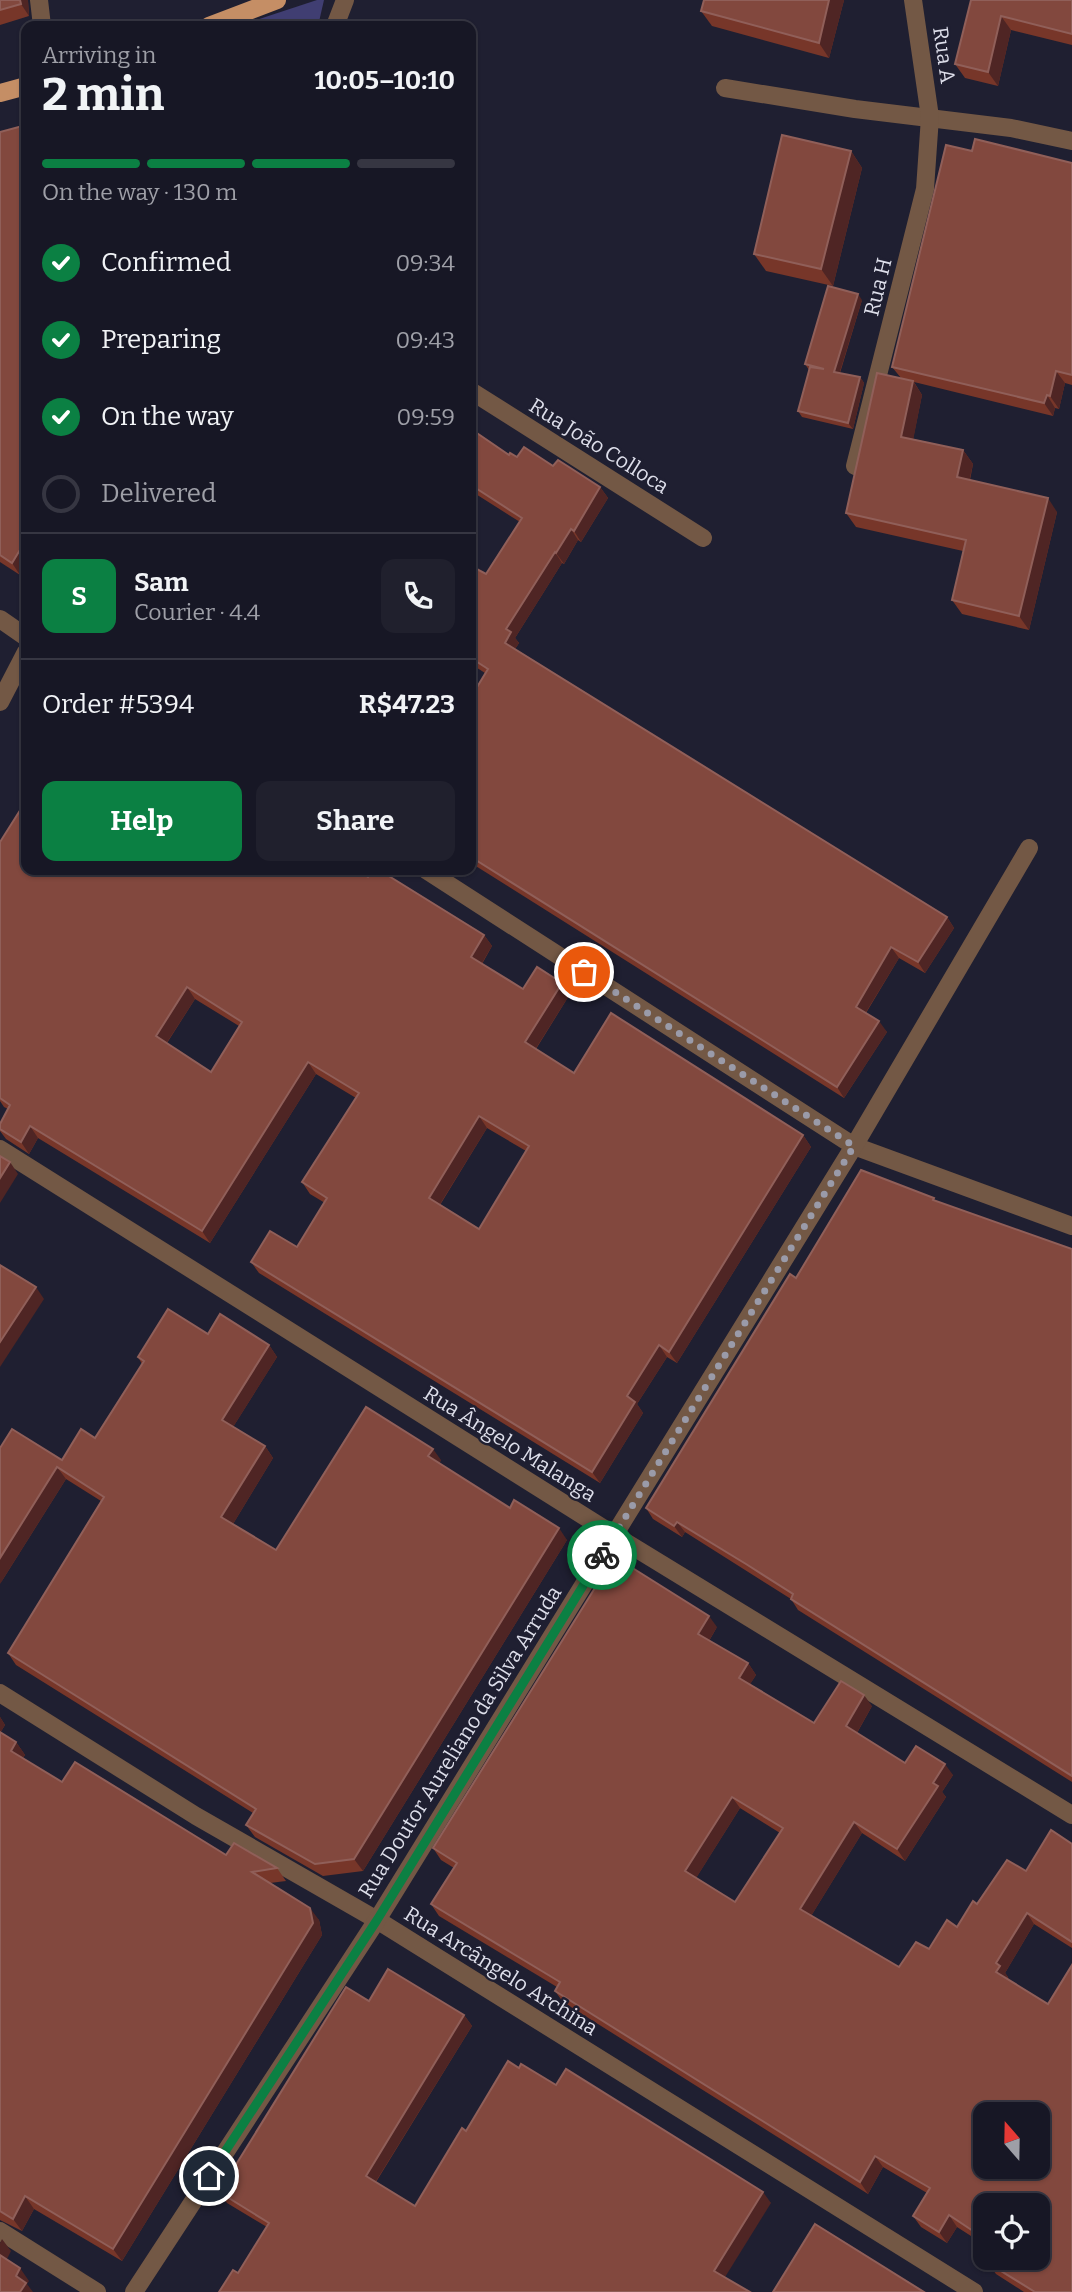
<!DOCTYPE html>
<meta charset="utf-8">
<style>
body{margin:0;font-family:Bitter,serif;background:#20202d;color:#f1f3f6;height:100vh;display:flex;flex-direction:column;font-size:26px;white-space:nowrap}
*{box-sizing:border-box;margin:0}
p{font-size:23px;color:#9e9fa7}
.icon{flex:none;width:38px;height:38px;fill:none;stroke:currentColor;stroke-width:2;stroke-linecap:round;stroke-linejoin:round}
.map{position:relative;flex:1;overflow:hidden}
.details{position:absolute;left:21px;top:21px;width:455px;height:854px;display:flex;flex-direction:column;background:#171725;border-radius:14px;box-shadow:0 2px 5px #0004,0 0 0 2px #363642}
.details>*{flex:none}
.needle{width:46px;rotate:340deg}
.buttons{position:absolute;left:973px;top:2102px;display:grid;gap:14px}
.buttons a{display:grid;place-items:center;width:77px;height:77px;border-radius:14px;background:#171725;box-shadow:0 2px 5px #0004,0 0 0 2px #363642;font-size:35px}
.pin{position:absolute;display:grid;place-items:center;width:60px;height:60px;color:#fff;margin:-30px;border:4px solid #fff;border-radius:50%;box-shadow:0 2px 7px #0007}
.courier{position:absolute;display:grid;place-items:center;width:70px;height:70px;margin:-35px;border:5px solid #0b8043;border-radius:50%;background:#fff;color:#222;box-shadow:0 2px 9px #0007}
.headline em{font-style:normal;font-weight:700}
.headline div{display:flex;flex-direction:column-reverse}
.headline{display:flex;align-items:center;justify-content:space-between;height:119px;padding:0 21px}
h1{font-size:46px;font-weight:700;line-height:52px}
.bar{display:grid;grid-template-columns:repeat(4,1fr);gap:10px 7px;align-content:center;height:84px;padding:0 21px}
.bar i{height:9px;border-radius:5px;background:#363642}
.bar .selected{background:#0b8043}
.bar p{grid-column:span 4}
.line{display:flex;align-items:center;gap:18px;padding:0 21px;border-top:2px solid #363642}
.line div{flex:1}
.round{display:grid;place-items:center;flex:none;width:74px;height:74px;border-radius:14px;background:#20202d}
ol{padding:0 21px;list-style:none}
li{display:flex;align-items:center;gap:21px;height:77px}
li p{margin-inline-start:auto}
li .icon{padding:7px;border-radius:50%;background:#0b8043;color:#fff;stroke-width:4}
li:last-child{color:#9e9fa7}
li i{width:38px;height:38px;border:4px solid #363642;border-radius:50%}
.cta{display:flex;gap:14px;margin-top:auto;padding:14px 21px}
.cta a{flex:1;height:80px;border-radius:14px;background:#0b8043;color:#fff;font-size:28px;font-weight:700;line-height:80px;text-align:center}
.cta a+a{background:#20202d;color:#f1f3f6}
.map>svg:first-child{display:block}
.green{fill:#403e72}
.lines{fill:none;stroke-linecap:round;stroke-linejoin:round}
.minor{stroke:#735845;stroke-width:18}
.major{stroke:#c58e65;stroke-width:18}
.wall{fill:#773629;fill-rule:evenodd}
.shaded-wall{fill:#4f2524}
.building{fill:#82483e;stroke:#905f59;stroke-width:2;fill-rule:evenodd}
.done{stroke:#9a9ba9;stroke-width:7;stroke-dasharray:0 12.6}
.route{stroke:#0b8043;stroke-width:9}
.labels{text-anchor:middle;stroke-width:5;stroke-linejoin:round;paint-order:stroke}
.street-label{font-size:21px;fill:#dddeea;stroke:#1f1f31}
</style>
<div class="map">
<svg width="1072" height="2292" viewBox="0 0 1072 2292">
<rect width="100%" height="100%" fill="#1f1f31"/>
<polygon class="green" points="317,0 324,0 318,26 238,26"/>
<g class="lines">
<g class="minor">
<polyline points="39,0 42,26"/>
<polyline points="335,26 345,0"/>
<polyline points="725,88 855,109 1011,128 1072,141"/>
<polyline points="471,391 703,538"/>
<polyline points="855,466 925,189 930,117 913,0"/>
<polyline points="0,619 26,637"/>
<polyline points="0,702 26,652"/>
<polyline points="426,870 854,1146 1072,1226"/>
<polyline points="0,1149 614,1535 1072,1815"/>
<polyline points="0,1693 196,1816 377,1920 974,2292"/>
<polyline points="0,2231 97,2292"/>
<polyline points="134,2292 377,1920 854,1146 1029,848"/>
</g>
<g class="major">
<polyline points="209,26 277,0"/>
<polyline points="0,93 26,86"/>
</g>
</g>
<g class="wall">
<polygon points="0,0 28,1 29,16 0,25"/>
<polygon points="704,0 844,0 829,58 712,26 701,11"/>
<polygon points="971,0 1072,0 1072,45 1011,30 998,86 965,78 955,64"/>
<polygon points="0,132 20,575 0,562"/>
<polygon points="851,151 862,168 833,286 766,271 754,254"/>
<polygon points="972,151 1072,163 1072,385 1065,383 1059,409 1055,408 1053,416 914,382 922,395 913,439 963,450 973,464 970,480 1057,512 1029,630 962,614 952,600 963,551 856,527 846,513 901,378 892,367"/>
<polygon points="862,300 840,373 860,377 864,383 853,429 802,417 798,411 809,370 805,364"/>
<polygon points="471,429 509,455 553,466 600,487 608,498 581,542 578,540 564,564 562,563 515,638 519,643 515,649 947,917 954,928 925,973 899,958 866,1013 887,1032 844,1098 471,863 471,697 485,673 471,664 471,566 486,574 520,522 471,491"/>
<path d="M 0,842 L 368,877 L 484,935 L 492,946 L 482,964 L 523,989 L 562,983 L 570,994 L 536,1049 L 574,1073 L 803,1135 L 811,1147 L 677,1363 L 667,1357 L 637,1404 L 643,1413 L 600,1483 L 259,1273 L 251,1262 L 297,1247 L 325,1203 L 310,1194 L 302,1182 L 356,1098 L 316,1074 L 210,1243 L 38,1138 L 29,1154 L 6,1139 L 0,1131 L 0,1124 L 8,1109 L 4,1107 L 0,1101 ZM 195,999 L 239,1026 L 211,1072 L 167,1043 ZM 487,1128 L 526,1151 L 479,1229 L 440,1205 Z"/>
<polygon points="936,1201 1072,1249 1072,1782 798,1610 791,1599 685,1532 682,1537 653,1519 646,1508 796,1278"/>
<polygon points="208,1334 269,1345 277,1357 233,1427 265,1446 273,1458 233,1524 276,1550 441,1460 439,1464 510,1508 567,1540 363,1871 323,1876 255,1837 246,1825 253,1813 16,1665 8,1653 101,1501 66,1479 0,1584 62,1460 95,1438 142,1364 138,1357"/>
<path d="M 717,1627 L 709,1641 L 748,1663 L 756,1675 L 750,1684 L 814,1723 L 872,1706 L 857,1733 L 905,1763 L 953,1775 L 942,1792 L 946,1797 L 905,1861 L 862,1833 L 811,1916 L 899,1967 L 929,1949 L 957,1927 L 977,1904 L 1026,1871 L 1072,1844 L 1072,1948 L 1034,1924 L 1005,1973 L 1008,1977 L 1072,2292 L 1024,2292 L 996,2274 L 988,2263 L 1038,2258 L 985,2205 L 985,2245 L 957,2227 L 947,2243 L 921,2227 L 913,2216 L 927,2193 L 883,2167 L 868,2194 L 563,2002 L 555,1991 L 557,1987 L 439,1916 L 431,1904 L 454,1868 L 441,1860 L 433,1848 ZM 740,1808 L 780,1833 L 735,1902 L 696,1878 Z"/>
<polygon points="0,1717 5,1725 0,1733 16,1742 25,1755 23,1758 62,1782 226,1855 277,1868 286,1881 270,1883 319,1920 322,1935 122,2261 34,2209 22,2231 0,2220"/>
<polygon points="369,2001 464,2015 472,2026 376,2182 415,2206 466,2131 519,2068 556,2085 771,2203 238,2273 267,2227 227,2203 219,2192"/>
</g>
<g class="shaded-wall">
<polygon points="20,0 28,0 29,16 21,4"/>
<polygon points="829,0 844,0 829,58 819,43"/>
<polygon points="1001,16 1011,30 998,86 988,72"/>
<polygon points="851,151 862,168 833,286 821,269"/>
<polygon points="858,294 862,300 838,378 834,372"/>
<polygon points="1056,371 1065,383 1059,409 1050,396"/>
<polygon points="860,377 864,383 853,429 848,423"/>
<polygon points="913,381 922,395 911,451 901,437"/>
<polygon points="1047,395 1055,408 1053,416 1044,403"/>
<polygon points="963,450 973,464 967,491 957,477"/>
<polygon points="600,487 608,498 581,542 574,531"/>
<polygon points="1048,498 1057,512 1029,630 1019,616"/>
<polygon points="571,529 578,540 564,564 556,553"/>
<polygon points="26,540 26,565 20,575 12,563"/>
<polygon points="555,552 562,563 515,638 519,643 512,654 505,643 506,629"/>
<polygon points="947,917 954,928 925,973 918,962"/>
<polygon points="484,935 492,946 479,968 471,957"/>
<polygon points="891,947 899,958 863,1017 856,1007"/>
<polygon points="562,983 570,994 533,1053 525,1042"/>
<polygon points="187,987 195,999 164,1047 156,1036"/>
<polygon points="879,1021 887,1032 844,1098 837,1087"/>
<polygon points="308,1062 316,1074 210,1243 202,1231"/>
<polygon points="479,1116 487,1128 437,1209 429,1198"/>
<polygon points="30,1126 38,1138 29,1154 21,1142"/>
<polygon points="803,1135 811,1147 677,1363 669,1352"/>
<polygon points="10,1162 18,1174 0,1203 0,1178"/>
<polygon points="36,1287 44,1299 0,1367 0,1342"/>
<polygon points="269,1345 277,1357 230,1432 222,1420"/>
<polygon points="659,1345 667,1357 637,1404 643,1413 600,1483 592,1472 627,1396"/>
<polygon points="265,1446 273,1458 230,1529 221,1517"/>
<polygon points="433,1449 441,1460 436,1468 428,1456"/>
<polygon points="57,1467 66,1479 0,1584 0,1558"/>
<polygon points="677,1522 685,1532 682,1537 674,1526"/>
<polygon points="559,1528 567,1540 363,1871 354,1859"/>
<polygon points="709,1616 717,1627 706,1646 698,1634"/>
<polygon points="748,1663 756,1675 747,1689 739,1678"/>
<polygon points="864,1695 872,1706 854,1738 846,1726"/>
<polygon points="0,1717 5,1725 0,1733"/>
<polygon points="16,1742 25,1755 19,1763 11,1751"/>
<polygon points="945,1764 953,1775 942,1792 946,1797 905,1861 897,1849 933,1783"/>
<polygon points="732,1797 740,1808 693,1883 685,1871"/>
<polygon points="854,1822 862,1833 808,1921 800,1909"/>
<polygon points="310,1908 319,1920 322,1935 122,2261 113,2249"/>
<polygon points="1027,1913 1034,1924 1005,1973 1008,1977 1004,1983 996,1972 996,1963"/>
<polygon points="464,2015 472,2026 373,2186 366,2176"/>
<polygon points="875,2156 883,2167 868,2194 860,2182"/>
<polygon points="763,2192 771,2203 722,2282 714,2271"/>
<polygon points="25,2196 34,2209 22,2231 13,2219"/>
<polygon points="949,2215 957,2227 947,2243 939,2232"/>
<polygon points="2,2239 11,2251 4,2265 0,2259 0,2243"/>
<polygon points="20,2268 29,2281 27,2284 33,2292 20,2292 16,2276"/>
</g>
<g class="building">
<polygon points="0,0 20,0 21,4 0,10"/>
<polygon points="704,0 829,0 819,43 701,11"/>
<polygon points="971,0 1072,0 1072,34 1001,16 988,72 955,64"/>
<polygon points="26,125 26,540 12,563 0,555 0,132"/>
<polygon points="782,135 851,151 821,269 754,254"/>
<polygon points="975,139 1072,163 1072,375 1056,371 1050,396 1047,395 1044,403 892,367 946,145 972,151"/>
<polygon points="828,286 858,294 834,372 860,377 848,423 798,411 810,367 824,369 805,364"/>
<polygon points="877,373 913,381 901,437 963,450 957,477 1048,498 1019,616 952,600 966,540 846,513"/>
<polygon points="471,429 509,455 510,453 517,457 524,447 553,466 558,460 600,487 574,531 571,529 556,553 555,552 506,629 511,632 505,643 947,917 918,962 891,947 856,1007 879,1021 837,1087 471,857 471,697 488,669 471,658 471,566 486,574 522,518 471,485"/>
<path d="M 26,801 L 26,870 L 357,870 L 368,877 L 373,870 L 379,870 L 484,935 L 471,957 L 523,989 L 537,967 L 562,983 L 525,1042 L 574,1073 L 611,1013 L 803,1135 L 669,1352 L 659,1345 L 627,1396 L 635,1402 L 592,1472 L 251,1262 L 270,1231 L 297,1247 L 327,1198 L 302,1182 L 359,1093 L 308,1062 L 202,1231 L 30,1126 L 21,1142 L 0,1129 L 0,1124 L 10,1105 L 0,1098 L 0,842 ZM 187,987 L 242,1022 L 211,1072 L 156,1036 ZM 479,1116 L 529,1146 L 479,1229 L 429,1198 Z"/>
<polygon points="0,1156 10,1162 0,1178"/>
<polygon points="861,1170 934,1198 933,1200 1072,1249 1072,1776 791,1599 793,1594 746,1564 677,1522 674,1526 646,1508 790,1274 796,1278"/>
<polygon points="0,1265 36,1287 0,1342"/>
<polygon points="168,1309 208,1334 220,1314 269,1345 222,1420 265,1446 221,1517 276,1550 366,1407 433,1449 428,1456 510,1508 514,1500 559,1528 354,1859 315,1864 246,1825 256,1809 8,1653 104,1497 57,1467 0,1558 0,1448 12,1429 62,1460 81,1429 95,1438 144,1361 138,1357"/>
<path d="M 621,1564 L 626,1564 L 709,1616 L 698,1634 L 748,1663 L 739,1678 L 814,1723 L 841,1681 L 864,1695 L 846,1726 L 905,1763 L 916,1746 L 945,1764 L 933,1783 L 938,1786 L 897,1849 L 854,1822 L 800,1909 L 899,1967 L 916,1942 L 929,1949 L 947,1920 L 957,1927 L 973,1901 L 977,1904 L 1007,1860 L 1026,1871 L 1051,1830 L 1072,1844 L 1072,1942 L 1027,1913 L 996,1963 L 1000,1966 L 996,1972 L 1048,2004 L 1072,1965 L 1072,2292 L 1035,2292 L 988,2263 L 992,2258 L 1038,2258 L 1038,2205 L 985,2205 L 985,2239 L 949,2215 L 939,2232 L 913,2216 L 930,2188 L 875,2156 L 860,2182 L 555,1991 L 560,1982 L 431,1904 L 457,1863 L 433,1848 L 608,1567 ZM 732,1797 L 783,1828 L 735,1902 L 685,1871 ZM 985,2114 L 1038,2114 L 1038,2166 L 985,2166 Z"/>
<polygon points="0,1732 16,1742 11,1751 62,1782 75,1762 226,1855 234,1843 277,1868 252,1872 310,1908 313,1923 113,2249 25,2196 13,2219 0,2211"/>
<polygon points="388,1969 464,2015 366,2176 415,2206 462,2128 466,2131 508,2061 519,2068 521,2064 556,2085 566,2069 763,2192 714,2271 750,2292 219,2292 233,2270 238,2273 269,2223 219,2192 346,1987 369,2001"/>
<polygon points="815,2224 924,2292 773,2292"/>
<polygon points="0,2255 20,2268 16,2276 26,2283 20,2292 0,2292"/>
</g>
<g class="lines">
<polyline class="done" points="584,972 854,1146 602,1555"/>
<polyline class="route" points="209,2176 377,1920 602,1555"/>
</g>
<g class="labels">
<g class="street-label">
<text transform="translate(944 55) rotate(82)" y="7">Rua A</text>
<text transform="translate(878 287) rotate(-76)" y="7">Rua H</text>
<text transform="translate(599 446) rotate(32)" y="7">Rua João Colloca</text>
<text transform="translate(510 1444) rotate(32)" y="7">Rua Ângelo Malanga</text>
<text transform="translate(460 1742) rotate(-58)" y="7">Rua Doutor Aureliano da Silva Arruda</text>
<text transform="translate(501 1971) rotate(32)" y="7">Rua Arcângelo Archina</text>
</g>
</g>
</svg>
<div class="buttons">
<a><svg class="needle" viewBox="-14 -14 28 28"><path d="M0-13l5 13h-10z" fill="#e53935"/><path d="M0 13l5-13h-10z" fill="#9e9fa7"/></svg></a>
<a><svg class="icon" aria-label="locate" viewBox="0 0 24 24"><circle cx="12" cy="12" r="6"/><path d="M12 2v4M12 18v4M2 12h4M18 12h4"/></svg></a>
</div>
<div class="pin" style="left:584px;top:972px;background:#ea580c"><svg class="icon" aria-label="bag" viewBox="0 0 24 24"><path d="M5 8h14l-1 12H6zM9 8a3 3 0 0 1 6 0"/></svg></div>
<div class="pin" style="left:209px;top:2176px;background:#1f2937"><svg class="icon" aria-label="home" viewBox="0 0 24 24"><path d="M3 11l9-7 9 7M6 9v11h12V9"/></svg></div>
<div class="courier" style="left:602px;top:1555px"><svg class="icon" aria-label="bike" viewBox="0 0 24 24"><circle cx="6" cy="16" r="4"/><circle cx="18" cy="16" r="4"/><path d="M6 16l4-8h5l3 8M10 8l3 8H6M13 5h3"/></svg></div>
<section class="details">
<div class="headline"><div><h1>2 min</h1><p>Arriving in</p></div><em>10:05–10:10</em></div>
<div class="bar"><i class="selected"></i><i class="selected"></i><i class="selected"></i><i></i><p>On the way · 130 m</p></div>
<ol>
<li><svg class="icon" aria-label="check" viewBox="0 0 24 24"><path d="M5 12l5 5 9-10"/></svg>Confirmed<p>09:34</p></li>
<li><svg class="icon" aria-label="check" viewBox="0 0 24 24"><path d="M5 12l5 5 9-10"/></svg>Preparing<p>09:43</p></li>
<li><svg class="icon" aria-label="check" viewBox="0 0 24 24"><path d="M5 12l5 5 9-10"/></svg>On the way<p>09:59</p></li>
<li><i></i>Delivered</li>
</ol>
<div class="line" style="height:126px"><b class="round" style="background:#0b8043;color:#fff">S</b><div><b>Sam</b><p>Courier · 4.4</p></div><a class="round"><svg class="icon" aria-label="phone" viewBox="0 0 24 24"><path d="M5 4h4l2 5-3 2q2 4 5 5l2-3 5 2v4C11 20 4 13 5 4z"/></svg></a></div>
<div class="line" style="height:91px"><div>Order #5394</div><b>R$47.23</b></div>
<div class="cta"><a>Help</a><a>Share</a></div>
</section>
</div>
